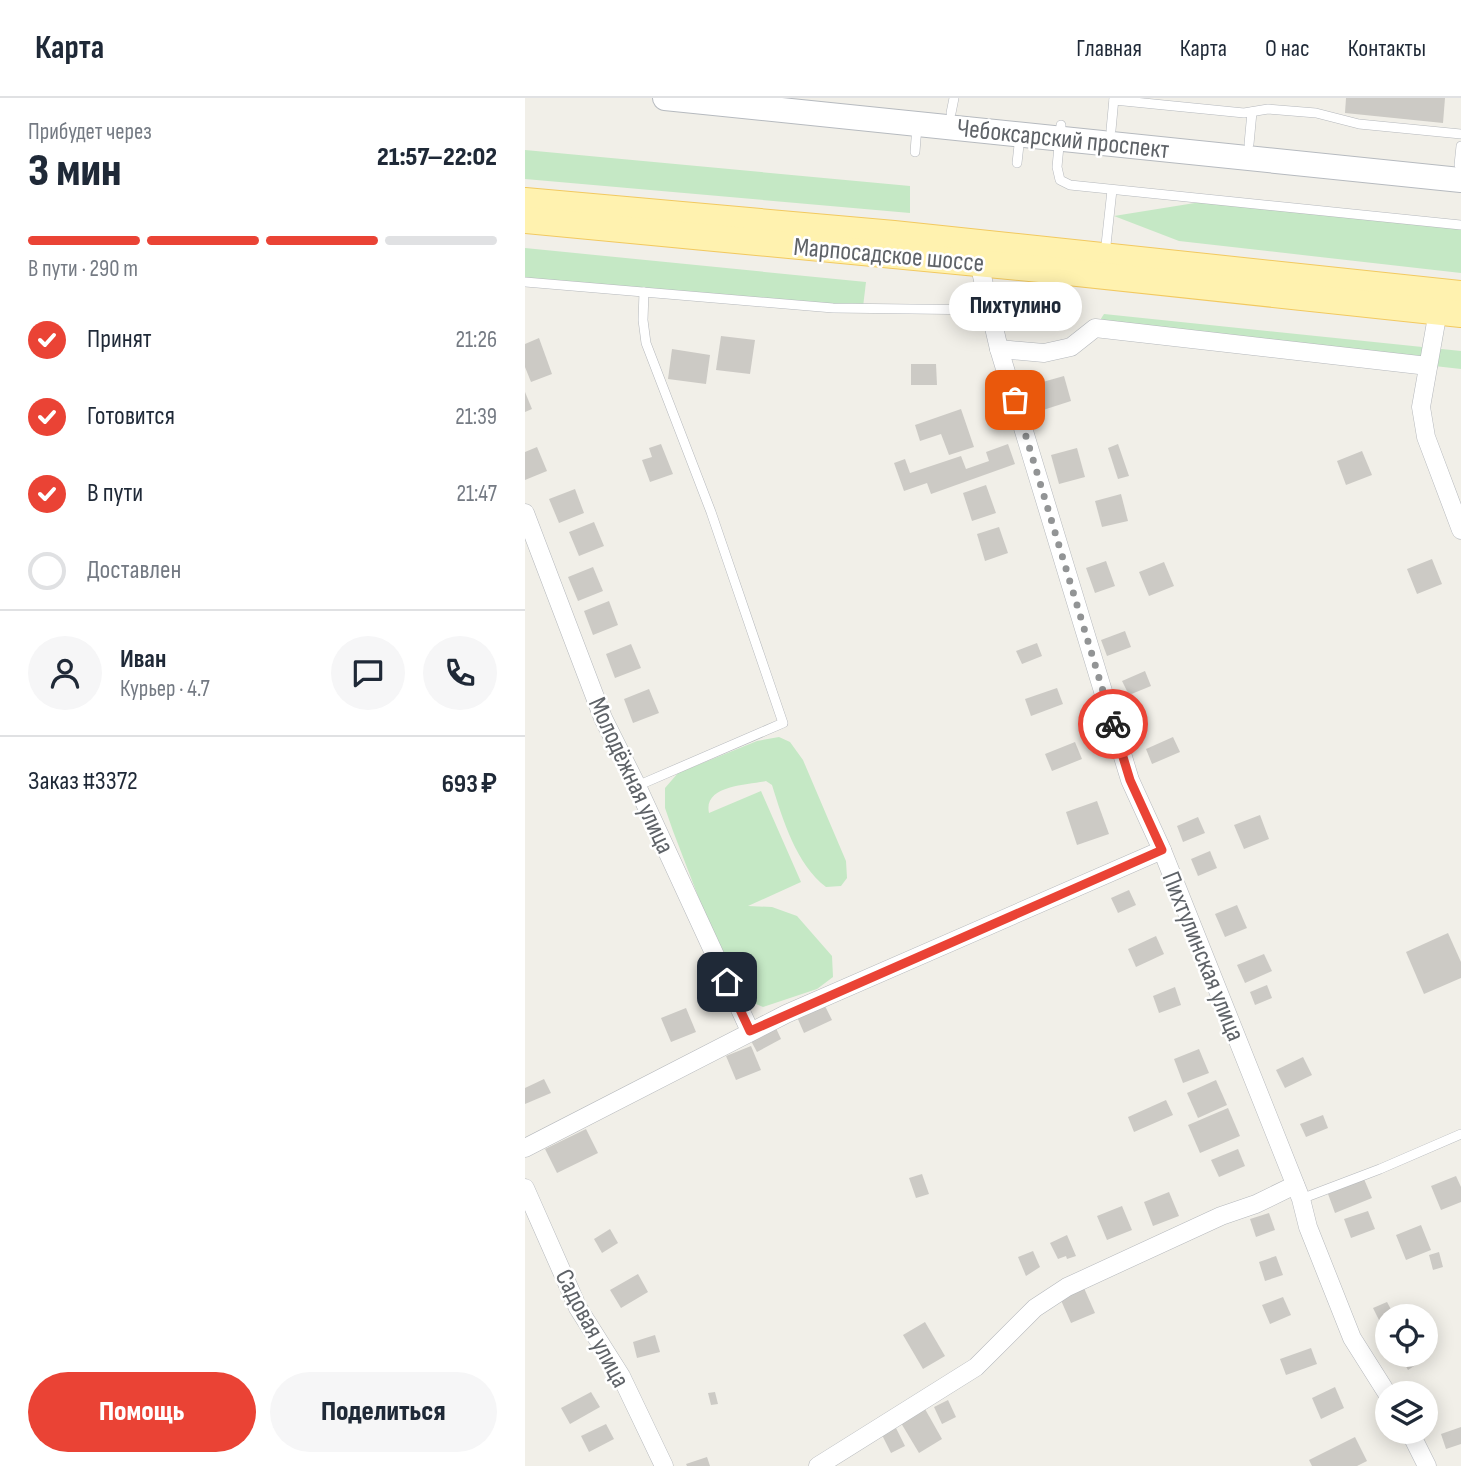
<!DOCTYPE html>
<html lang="ru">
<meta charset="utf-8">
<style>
body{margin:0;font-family:"Sofia Sans Condensed",sans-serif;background:#f6f6f7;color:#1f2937;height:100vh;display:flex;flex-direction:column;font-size:26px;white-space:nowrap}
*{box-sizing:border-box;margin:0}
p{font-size:23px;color:#747a83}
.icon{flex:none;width:38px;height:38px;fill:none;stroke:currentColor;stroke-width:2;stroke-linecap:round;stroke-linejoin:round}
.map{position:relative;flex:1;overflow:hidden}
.details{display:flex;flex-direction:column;background:#fff;width:525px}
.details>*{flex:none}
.buttons{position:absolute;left:850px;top:1206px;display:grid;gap:14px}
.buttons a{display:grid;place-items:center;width:63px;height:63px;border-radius:50%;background:#fff;box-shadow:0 4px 18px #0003;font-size:35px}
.pin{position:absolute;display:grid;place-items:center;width:60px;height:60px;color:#fff;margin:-30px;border-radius:14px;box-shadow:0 4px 10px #0006}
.courier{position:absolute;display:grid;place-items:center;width:70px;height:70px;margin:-35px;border:5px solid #ea4335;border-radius:50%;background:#fff;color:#222;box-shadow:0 2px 9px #0007}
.bubble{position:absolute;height:49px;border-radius:24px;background:#fff;box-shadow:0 4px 18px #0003;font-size:23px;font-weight:800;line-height:49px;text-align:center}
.headline em{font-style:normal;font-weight:800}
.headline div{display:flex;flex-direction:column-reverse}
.headline{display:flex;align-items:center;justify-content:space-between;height:119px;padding:0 28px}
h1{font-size:46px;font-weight:800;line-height:52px}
.bar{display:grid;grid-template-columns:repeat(4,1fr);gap:10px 7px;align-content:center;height:84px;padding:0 28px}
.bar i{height:9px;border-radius:5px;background:#e0e1e3}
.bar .selected{background:#ea4335}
.bar p{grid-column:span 4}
.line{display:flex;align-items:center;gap:18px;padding:0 28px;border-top:2px solid #e0e1e3}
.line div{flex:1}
.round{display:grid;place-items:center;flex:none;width:74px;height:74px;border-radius:37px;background:#f6f6f7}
ol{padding:0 28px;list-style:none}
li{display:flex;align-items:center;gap:21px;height:77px}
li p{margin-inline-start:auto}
li .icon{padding:7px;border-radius:50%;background:#ea4335;color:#fff;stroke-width:4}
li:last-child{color:#747a83}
li i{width:38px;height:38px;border:4px solid #e0e1e3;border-radius:50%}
.button{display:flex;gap:14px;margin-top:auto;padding:14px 28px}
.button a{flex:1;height:80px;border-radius:42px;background:#ea4335;color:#fff;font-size:28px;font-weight:800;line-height:80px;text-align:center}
.button a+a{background:#f6f6f7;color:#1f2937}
header{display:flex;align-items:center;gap:42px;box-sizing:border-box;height:98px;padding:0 35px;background:#fff;border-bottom:2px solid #e0e1e3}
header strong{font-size:33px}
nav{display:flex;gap:38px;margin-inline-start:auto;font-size:24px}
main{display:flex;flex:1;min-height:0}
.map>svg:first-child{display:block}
.green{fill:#c5e8c5}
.building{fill:#cccac5}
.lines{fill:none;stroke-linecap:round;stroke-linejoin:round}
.lane-casing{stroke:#b5b8bc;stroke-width:10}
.street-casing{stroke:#b5b8bc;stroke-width:19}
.secondary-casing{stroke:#b6babf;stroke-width:26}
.primary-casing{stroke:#f2c960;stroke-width:28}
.lane{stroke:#fff;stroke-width:9}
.street{stroke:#fff;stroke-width:18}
.secondary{stroke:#fff;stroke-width:24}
.primary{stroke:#fff2af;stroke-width:26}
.done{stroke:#929495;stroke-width:7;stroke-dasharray:0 12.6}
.route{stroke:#ea4335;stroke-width:9}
.labels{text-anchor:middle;stroke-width:5;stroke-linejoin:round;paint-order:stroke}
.street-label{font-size:26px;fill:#5f6368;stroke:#fff}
</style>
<header>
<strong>Карта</strong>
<nav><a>Главная</a><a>Карта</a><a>О нас</a><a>Контакты</a></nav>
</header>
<main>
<section class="details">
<div class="headline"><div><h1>3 мин</h1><p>Прибудет через</p></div><em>21:57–22:02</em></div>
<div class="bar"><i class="selected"></i><i class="selected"></i><i class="selected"></i><i></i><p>В пути · 290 m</p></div>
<ol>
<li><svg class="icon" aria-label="check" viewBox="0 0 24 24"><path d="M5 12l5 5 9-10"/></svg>Принят<p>21:26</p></li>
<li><svg class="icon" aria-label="check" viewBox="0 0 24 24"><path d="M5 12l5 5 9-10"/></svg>Готовится<p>21:39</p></li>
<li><svg class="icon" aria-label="check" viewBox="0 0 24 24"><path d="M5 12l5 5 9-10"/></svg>В пути<p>21:47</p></li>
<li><i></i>Доставлен</li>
</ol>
<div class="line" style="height:126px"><a class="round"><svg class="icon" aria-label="person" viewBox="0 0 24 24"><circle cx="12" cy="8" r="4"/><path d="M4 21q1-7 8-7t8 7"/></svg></a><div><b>Иван</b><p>Курьер · 4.7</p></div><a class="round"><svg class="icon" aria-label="chat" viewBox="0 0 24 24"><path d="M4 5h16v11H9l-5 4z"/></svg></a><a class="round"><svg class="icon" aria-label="phone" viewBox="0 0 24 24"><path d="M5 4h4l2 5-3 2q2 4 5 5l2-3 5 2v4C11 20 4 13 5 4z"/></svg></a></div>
<div class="line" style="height:91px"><div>Заказ #3372</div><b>693 ₽</b></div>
<div class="button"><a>Помощь</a><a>Поделиться</a></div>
</section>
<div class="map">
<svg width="936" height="1368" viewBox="0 0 936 1368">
<rect width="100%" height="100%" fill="#f1efe8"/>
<g class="green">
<polygon points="0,52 385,88 385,115 0,81"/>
<polygon points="676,104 936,131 936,175 654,143 589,118"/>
<polygon points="0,150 341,184 338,209 0,180"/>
<polygon points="579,216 936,253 936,271 570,230"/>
<path d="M 254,639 L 265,644 L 278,662 L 321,763 L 322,780 L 316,788 L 301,789 C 271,766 258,722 247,687 L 241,683 C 222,687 178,687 184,715 L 236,693 L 276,784 L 223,808 L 247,809 L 272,818 L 307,858 L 308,879 L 292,891 L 238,909 L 224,903 L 206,884 L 148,733 L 140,710 L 140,690 L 153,675 L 232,643 Z"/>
</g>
<g class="building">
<polygon points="821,0 920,0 918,25 820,15"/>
<polygon points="196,238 230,242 225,276 191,272"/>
<polygon points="14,240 27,276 6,284 0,269 0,246"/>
<polygon points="147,251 185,257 181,286 143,281"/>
<polygon points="386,266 411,266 412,287 386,287"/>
<polygon points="539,278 546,303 515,313 507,287"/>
<polygon points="0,294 7,311 0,314"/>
<polygon points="436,311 449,349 424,357 416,336 395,343 390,327"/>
<polygon points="136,346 148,376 125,384 117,362 127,359 124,350"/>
<polygon points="483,346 490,366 406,396 402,385 379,393 369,365 380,361 385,375 436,358 441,371 464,363 461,354"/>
<polygon points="593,346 604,378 593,381 583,350"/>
<polygon points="12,349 22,373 0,382 0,354"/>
<polygon points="552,350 560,379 534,386 526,357"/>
<polygon points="837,353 847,377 821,387 812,363"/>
<polygon points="461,387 471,415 447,423 438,395"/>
<polygon points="50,391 59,415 34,425 24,401"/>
<polygon points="596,396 603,423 577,429 570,403"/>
<polygon points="69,424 79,448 54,458 44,434"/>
<polygon points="474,429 483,455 460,463 452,436"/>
<polygon points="907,461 917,486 892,496 882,471"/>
<polygon points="581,463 590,488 570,495 561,470"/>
<polygon points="639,464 649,488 624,498 614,474"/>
<polygon points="68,469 78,493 53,503 43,479"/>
<polygon points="84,503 93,527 68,537 59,513"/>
<polygon points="600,533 606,549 582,558 576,542"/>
<polygon points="512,545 517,558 497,566 491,553"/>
<polygon points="106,546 116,570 90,580 81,556"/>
<polygon points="620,573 626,588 604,597 597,583"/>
<polygon points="532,590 538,606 506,618 500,601"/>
<polygon points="124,591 134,615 108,625 99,601"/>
<polygon points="648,639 655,654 627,666 621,651"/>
<polygon points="550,644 557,661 527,673 520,656"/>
<polygon points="572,703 584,736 552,747 541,714"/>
<polygon points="735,717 744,741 719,751 709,727"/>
<polygon points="673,719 680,735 658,744 652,728"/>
<polygon points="685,753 692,770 673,778 666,761"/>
<polygon points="604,792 611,807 593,815 586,800"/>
<polygon points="712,807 722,830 700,839 690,816"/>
<polygon points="923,835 936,864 936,880 899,896 881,854"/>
<polygon points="631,838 639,856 611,869 603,851"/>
<polygon points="739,856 747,873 720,885 712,867"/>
<polygon points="742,887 747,900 730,907 725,894"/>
<polygon points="650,889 656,907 634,915 628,898"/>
<polygon points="299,906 307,922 279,935 272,919"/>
<polygon points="161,910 171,934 146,944 136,920"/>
<polygon points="250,928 256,941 232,954 225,941"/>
<polygon points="226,948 236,972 211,982 201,958"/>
<polygon points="674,951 684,975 658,985 649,961"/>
<polygon points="778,959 787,977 760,990 751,972"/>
<polygon points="19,981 26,995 0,1006 0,990"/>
<polygon points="691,982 702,1007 673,1020 662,995"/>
<polygon points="641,1002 648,1017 609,1034 603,1019"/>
<polygon points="703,1010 715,1038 675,1055 663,1027"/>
<polygon points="798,1017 803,1030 781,1039 775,1026"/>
<polygon points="61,1031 73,1055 32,1075 20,1051"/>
<polygon points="713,1051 720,1068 694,1079 686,1062"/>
<polygon points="397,1076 404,1096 391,1100 384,1080"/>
<polygon points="931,1078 936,1089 936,1104 916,1112 906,1088"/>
<polygon points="839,1081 847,1100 810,1115 803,1096"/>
<polygon points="644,1094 654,1118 628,1128 619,1104"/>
<polygon points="597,1108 607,1132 582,1142 572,1118"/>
<polygon points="843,1113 850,1131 826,1140 819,1121"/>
<polygon points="744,1115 750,1132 731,1139 725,1121"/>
<polygon points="896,1127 906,1152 881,1162 871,1137"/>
<polygon points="85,1131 93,1145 77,1155 69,1141"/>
<polygon points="542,1137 551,1158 542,1161 541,1158 533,1161 525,1145"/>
<polygon points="508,1153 515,1169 501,1178 493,1159"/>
<polygon points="914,1154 918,1169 908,1172 904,1157"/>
<polygon points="751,1158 758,1177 740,1183 734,1164"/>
<polygon points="113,1176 123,1194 96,1210 85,1192"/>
<polygon points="559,1190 570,1215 546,1225 535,1200"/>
<polygon points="758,1199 766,1217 745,1226 737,1207"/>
<polygon points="862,1204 869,1217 855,1224 848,1210"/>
<polygon points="400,1224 420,1258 398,1271 378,1237"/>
<polygon points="130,1237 135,1254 112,1260 108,1244"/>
<polygon points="786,1250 792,1266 761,1277 755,1261"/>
<polygon points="874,1256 897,1256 900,1261 883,1272"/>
<polygon points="810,1289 819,1310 796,1321 787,1300"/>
<polygon points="66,1294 75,1309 45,1326 36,1310"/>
<polygon points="190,1294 193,1306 186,1307 183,1295"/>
<polygon points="423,1302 431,1319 417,1326 409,1309"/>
<polygon points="400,1311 417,1341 394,1355 376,1325"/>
<polygon points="81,1326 89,1341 64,1354 56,1338"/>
<polygon points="936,1329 936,1346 921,1351 916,1336"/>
<polygon points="371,1330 380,1348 366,1355 357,1337"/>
<polygon points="830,1339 842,1363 832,1368 787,1368 784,1362"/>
<polygon points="182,1359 185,1368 162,1368 161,1366"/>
</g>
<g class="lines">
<g class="lane-casing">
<g id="lane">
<polyline points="589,2 719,15 743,11 791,15 834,26 936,36"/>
<polyline points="426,15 429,0"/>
<polyline points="536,27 532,69 535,82 545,87 936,127"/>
<polyline points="586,32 589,0"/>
<polyline points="724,46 727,14"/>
<polyline points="390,54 392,28"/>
<polyline points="492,65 495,38"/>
<polyline points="934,67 936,48"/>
<polyline points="580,156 587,92"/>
<polyline points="0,184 308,210 464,212"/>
<polyline points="112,688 258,625 186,414 121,245 118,222 119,194"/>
<polyline points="776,1101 855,1071 936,1036"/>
</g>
</g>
<g class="street-casing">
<g id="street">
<polyline points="454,165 474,251 605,682 637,752 776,1101 783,1129 827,1240 863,1297"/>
<polyline points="913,213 896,309 901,339 936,432"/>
<polyline points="474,251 519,255 546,249 570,230 903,268"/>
<polyline points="0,415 78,620 112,688 225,933"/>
<polyline points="0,1050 261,916 637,752"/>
<polyline points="0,1090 53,1210 96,1278 139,1368"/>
<polyline points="885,1334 902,1368"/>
<polyline points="293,1368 451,1269 510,1210 542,1189 696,1118 731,1106 770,1087"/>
</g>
</g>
<g class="secondary-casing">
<polyline id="secondary" points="140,0 936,82"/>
</g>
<g class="primary-casing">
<g id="primary">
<polyline points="0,103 369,136 936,196"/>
<polyline points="0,122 515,171 936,216"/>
</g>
</g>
<use href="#lane" class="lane"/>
<use href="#street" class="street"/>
<use href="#secondary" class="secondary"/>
<use href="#primary" class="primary"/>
</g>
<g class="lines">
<polyline class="done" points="490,302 588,626"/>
<polyline class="route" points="202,884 225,933 637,752 605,682 588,626"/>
</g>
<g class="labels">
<g class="street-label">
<text transform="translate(538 40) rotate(6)" y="9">Чебоксарский проспект</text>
<text transform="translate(364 156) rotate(5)" y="9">Марпосадское шоссе</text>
<text transform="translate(107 677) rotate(65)" y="9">Молодёжная улица</text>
<text transform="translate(679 858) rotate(68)" y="9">Пихтулинская улица</text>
<text transform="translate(68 1230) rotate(62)" y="9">Садовая улица</text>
</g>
</g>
</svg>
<div class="buttons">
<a><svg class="icon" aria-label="locate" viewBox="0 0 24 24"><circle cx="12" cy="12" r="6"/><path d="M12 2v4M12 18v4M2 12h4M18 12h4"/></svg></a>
<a><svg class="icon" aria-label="layers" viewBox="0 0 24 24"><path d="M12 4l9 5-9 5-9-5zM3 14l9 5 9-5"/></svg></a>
</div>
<div class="pin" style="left:490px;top:302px;background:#ea580c"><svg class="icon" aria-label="bag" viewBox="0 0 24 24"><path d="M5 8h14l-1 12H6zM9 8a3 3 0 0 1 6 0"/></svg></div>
<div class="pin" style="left:202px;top:884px;background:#1f2937"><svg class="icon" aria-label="home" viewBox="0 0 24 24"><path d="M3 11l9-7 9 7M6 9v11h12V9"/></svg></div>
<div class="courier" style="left:588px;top:626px"><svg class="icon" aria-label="bike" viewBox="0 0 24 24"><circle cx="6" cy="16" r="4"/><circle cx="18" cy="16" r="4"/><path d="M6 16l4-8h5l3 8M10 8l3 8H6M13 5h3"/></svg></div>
<div class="bubble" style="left:424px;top:184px;width:133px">Пихтулино</div>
</div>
</main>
